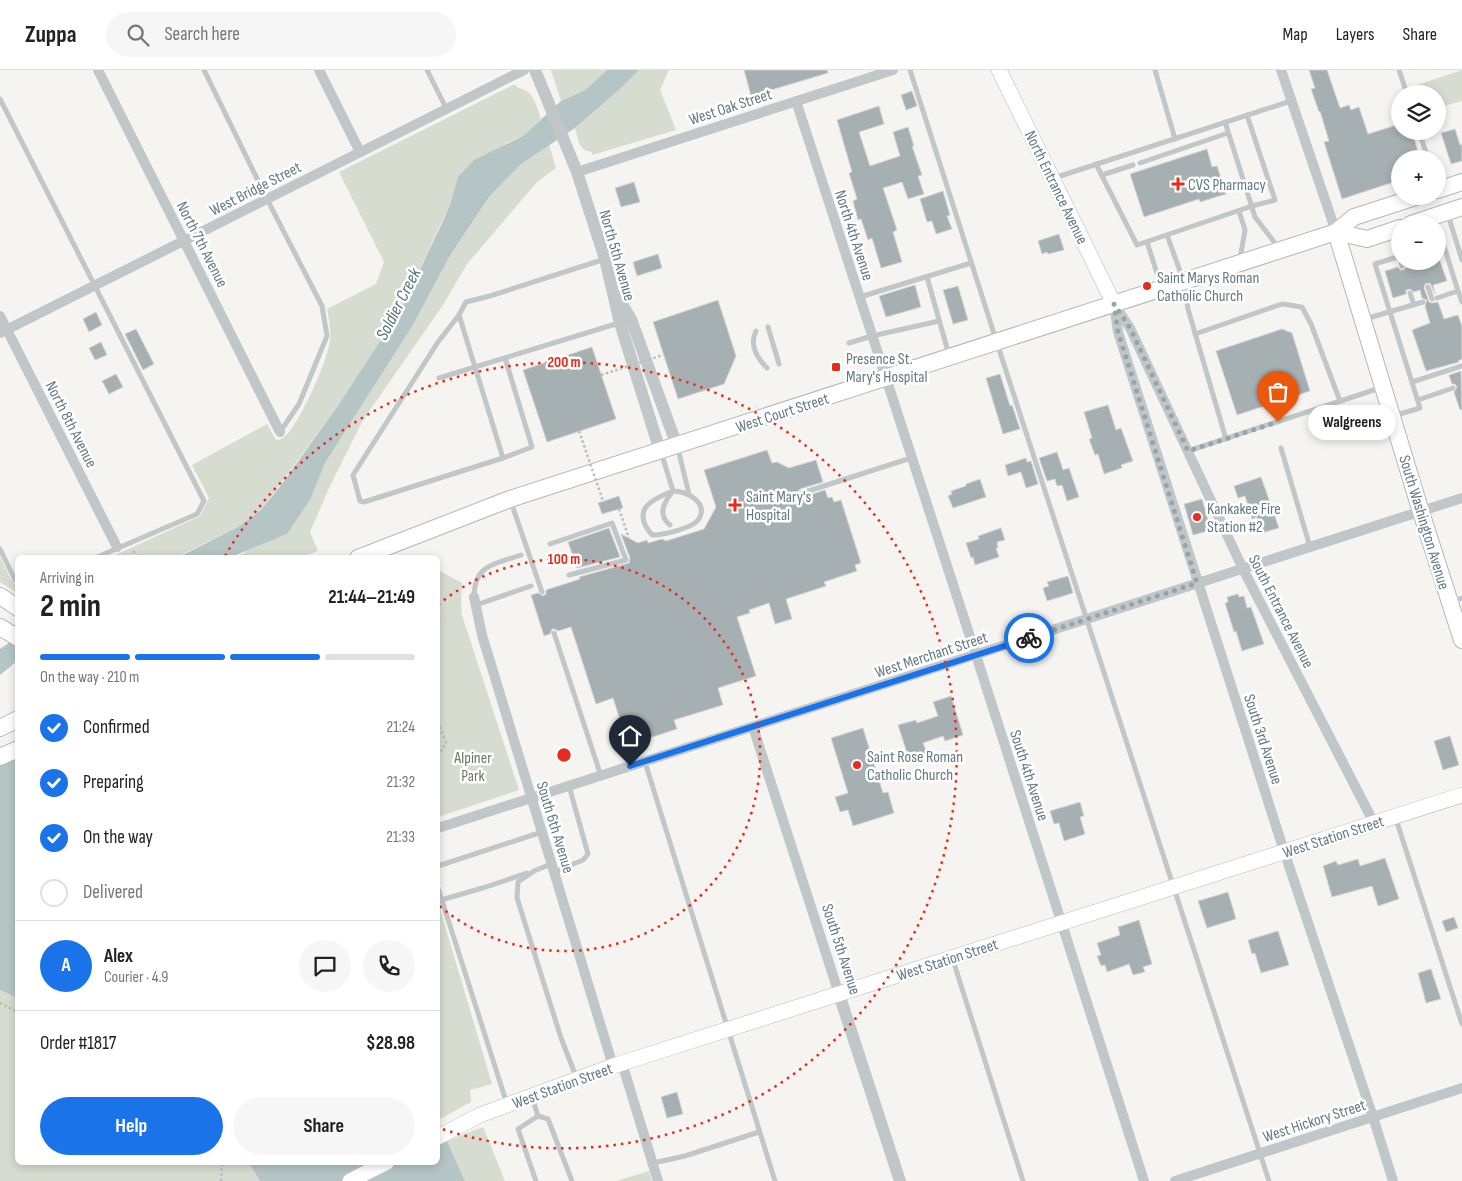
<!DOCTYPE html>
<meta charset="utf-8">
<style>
body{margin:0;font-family:"Sofia Sans Condensed",sans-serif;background:#f6f6f6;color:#222;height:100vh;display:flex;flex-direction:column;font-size:19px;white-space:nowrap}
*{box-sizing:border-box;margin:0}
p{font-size:16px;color:#767676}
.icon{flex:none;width:28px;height:28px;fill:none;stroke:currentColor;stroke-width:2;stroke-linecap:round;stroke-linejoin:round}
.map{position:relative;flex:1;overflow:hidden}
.drawer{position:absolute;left:15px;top:485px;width:425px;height:610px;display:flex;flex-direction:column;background:#fff;border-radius:8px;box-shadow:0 2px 8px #0003}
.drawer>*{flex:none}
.fabs{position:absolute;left:1391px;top:15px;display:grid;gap:10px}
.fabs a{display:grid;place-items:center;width:55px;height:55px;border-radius:50%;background:#fff;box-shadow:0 2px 8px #0003;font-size:25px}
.pin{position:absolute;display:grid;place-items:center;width:42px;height:42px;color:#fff;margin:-51px -21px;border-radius:50% 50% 50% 0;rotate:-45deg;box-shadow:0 0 5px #0007}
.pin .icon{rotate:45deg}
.courier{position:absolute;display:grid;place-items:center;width:50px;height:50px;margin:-25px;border:4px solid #1a73e8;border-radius:50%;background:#fff;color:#222;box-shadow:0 1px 6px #0007}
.bubble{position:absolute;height:35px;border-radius:18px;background:#fff;box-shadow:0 2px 8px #0003;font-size:16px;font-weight:700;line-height:35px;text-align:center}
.summary em{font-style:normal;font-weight:700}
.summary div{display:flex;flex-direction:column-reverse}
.summary{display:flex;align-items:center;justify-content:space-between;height:85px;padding:0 25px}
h1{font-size:32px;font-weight:700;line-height:38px}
.bar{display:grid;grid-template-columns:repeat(4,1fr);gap:8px 5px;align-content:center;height:60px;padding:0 25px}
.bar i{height:6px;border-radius:4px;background:#e0e0e0}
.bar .selected{background:#1a73e8}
.bar p{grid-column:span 4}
.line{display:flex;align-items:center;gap:12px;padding:0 25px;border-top:1px solid #e0e0e0}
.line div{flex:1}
.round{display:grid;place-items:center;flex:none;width:52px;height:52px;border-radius:26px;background:#f6f6f6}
ol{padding:0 25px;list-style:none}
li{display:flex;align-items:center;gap:15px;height:55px}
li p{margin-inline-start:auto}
li .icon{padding:5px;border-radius:50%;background:#1a73e8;color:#fff;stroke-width:4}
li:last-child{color:#767676}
li i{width:28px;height:28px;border:2px solid #e0e0e0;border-radius:50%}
.cta{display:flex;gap:10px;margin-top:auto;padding:10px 25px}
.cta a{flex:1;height:58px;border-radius:30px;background:#1a73e8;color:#fff;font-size:20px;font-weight:700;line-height:58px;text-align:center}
.cta a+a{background:#f6f6f6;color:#222}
header{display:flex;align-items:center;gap:30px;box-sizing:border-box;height:70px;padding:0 25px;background:#fff;border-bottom:1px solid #e0e0e0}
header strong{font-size:24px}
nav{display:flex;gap:28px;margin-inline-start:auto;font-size:18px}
.search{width:350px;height:45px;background:#f6f6f6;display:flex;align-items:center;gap:12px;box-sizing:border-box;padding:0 18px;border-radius:28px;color:#767676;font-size:19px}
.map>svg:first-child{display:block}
.green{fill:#d7dcd1}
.water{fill:#b5c5c6}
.building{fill:#a6b0b3;stroke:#d6d5d3}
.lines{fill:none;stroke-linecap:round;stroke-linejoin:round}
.secondary-casing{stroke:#b4babd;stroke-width:16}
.primary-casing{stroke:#b2b8ba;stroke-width:18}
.path{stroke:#bbbebf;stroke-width:2.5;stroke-dasharray:2.5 2.5;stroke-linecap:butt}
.service{stroke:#c1c6c8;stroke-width:5}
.minor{stroke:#c1c6c8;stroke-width:10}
.tertiary{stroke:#c1c6c8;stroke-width:12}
.secondary{stroke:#fff;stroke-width:15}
.primary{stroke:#fff;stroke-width:16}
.path-bridge{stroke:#bbbebf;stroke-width:2.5;stroke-dasharray:2.5 2.5;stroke-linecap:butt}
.done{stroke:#96a4a8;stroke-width:5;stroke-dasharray:0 9}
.route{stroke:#1a73e8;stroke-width:6}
.ring{fill:none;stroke:#e62c1e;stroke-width:2.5;stroke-dasharray:2.5 5}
.poi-dot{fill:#e62c1e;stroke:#fff;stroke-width:2}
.labels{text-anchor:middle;stroke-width:5;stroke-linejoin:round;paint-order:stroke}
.street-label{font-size:16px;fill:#637982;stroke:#fff}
.poi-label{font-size:16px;fill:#637982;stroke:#fff;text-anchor:start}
.park-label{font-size:16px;fill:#6a7962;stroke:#fff}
.water-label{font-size:18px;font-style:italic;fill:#5a7678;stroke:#fff}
.centre{fill:#e62c1e;stroke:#fff;stroke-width:2.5}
.ring-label{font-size:15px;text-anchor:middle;font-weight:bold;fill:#e62c1e;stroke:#fff;stroke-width:5;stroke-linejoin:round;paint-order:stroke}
</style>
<header>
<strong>Zuppa</strong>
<div class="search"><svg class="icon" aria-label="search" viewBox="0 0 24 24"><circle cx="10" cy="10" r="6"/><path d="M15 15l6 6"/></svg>Search here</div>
<nav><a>Map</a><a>Layers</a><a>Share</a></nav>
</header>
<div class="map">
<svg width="1462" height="1111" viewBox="0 0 1462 1111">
<rect width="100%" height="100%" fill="#f5f4f0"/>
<g class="green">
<polygon points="551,0 607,0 585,20 561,31"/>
<polygon points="639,0 669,0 660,20 676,60 592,85 592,82 584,80 579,73 575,58 619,20"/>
<polygon points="1462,0 1462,31 1438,38 1438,24 1414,24 1411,17"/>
<path d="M 515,14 L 518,18 C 533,19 537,37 541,49 L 523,66 L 506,73 L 451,132 L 401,239 L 337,337 L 261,440 L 238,457 L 177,487 L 109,488 L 200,446 L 209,428 L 192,395 L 267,354 L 276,370 C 278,370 282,369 283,368 C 298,358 329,288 330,270 C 331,259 329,249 327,239 L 376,214 L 384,192 L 339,102 Z"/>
<polygon points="549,74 556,98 537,112 467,194 443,235 363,350 330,416 310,462 318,481 301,487 231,488 244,483 311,428 325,393 413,255 451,184 489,127 521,94"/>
<polygon points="0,487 11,510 17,516 17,523 0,512"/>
<polygon points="438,500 462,513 461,533 462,545 519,720 438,747"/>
<polygon points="440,839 492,1014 470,1020 471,1032 438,1050 438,840"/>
<polygon points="0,920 17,928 18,1092 249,1093 260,1111 0,1111"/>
<polygon points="483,1057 505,1111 465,1111 447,1071"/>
<polygon points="649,1101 652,1111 616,1111"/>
</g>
<g class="water">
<polygon points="607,0 639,0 619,20 575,58 521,94 489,127 451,184 413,255 325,393 311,428 287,464 231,487 177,488 238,457 261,440 281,415 337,337 401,239 443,151 451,132 458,107 474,90 523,66 561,31 585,20"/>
<polygon points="17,567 17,591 0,605 0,579"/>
<polygon points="0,677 17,692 17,928 0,920"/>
<polygon points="438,1051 465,1111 260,1111 249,1093 438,1092"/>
</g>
<g class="building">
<polygon points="744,0 827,0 828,3 751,26"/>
<polygon points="1309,0 1327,0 1340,38 1349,35 1351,40 1359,37 1368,64 1400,54 1400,61 1412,61 1420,89 1400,89 1400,110 1342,129 1324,72 1329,71 1320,41 1319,42 1311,19 1315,18"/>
<polygon points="912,21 917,36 906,40 901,25"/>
<polygon points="879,36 884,54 859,62 870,96 900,86 893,62 908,57 914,76 912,76 922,105 918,106 924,124 908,129 902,112 883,118 897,160 893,162 902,192 881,198 872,168 868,170 861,149 858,150 853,131 857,129 849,103 852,102 837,50"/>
<polygon points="1455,59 1460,75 1462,74 1462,91 1451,94 1441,63"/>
<polygon points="1207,79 1212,97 1217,96 1226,124 1200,132 1199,129 1144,147 1130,104"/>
<polygon points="634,112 640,132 621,137 615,118"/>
<polygon points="943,121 950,145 947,146 952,159 936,164 932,151 927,152 920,129"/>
<polygon points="1059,164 1064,180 1048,184 1047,182 1042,184 1038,171"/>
<polygon points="658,184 662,198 637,206 633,192"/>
<polygon points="1415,191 1440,191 1447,211 1433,215 1435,224 1430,213 1425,214 1424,218 1429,232 1432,233 1438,232 1444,249 1458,245 1462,256 1462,289 1458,291 1459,292 1426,301 1412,260 1430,253 1425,236 1427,230 1422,228 1420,220 1414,222 1410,219 1406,220 1406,224 1393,228 1385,201 1398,197 1400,200 1403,200 1406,198 1406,194"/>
<polygon points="915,215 921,237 886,247 879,226"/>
<polygon points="958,216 968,250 953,254 943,220"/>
<polygon points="718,230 736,286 724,314 678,329 653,252"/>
<polygon points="96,242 102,255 89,262 83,249"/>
<polygon points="136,259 154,294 143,300 125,264"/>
<polygon points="1282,259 1292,263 1310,321 1237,345 1216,281"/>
<polygon points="101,272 107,285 95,290 89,278"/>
<polygon points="592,277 616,349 547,372 523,300"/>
<polygon points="1461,301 1462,339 1460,340 1454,322 1457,317 1455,314 1452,314 1449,305"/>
<polygon points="116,304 123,317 109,324 102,311"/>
<polygon points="1000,304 1010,336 1012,335 1020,359 1003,364 986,308"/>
<polygon points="1108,335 1116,360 1121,358 1133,391 1121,395 1122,398 1104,404 1098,384 1095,385 1089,369 1092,368 1084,342"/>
<polygon points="767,380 772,393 777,392 789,398 816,390 823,412 800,419 798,422 798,425 803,427 825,420 828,428 832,427 834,432 841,430 861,493 855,495 857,501 824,512 826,516 786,529 792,549 775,554 769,533 749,540 750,543 737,547 756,606 718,618 723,635 674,650 677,659 640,671 633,650 621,653 613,628 596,634 571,557 558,561 555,559 552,559 550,564 544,566 531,525 538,523 543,526 546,524 546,520 580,509 579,507 629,493 630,488 621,464 638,473 647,470 648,473 662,469 666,471 704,459 716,437 704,400"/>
<polygon points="1057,382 1063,400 1069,398 1079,427 1067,431 1062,415 1057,416 1055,409 1047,411 1039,388"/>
<polygon points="1026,388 1027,392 1031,391 1038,414 1026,418 1021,402 1008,406 1005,395"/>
<polygon points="1261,407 1279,458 1262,463 1257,447 1252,449 1245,426 1238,428 1234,416"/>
<polygon points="980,409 986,427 953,438 948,426 952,424 951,421 966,416 966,414"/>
<polygon points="619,426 623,438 602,444 598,433"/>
<polygon points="1202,429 1211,460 1193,465 1184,434"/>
<polygon points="609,458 620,487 577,498 568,472"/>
<polygon points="1001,458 1005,470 997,472 998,478 996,478 999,487 975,495 973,487 971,488 966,473 979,469 978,466"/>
<polygon points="1068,506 1073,523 1047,531 1043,518 1049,516 1047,512"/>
<polygon points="1238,524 1239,527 1244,526 1247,538 1251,537 1264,574 1242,581 1236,561 1234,562 1225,533 1228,532 1227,527"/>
<polygon points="951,626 963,665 945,671 943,666 923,673 927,683 909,689 898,655 916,650 917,653 938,646 933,632"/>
<polygon points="863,658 883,723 888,722 894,743 853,756 848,740 840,742 835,727 848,723 831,668"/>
<polygon points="1450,666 1459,695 1443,700 1434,671"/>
<polygon points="1080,732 1084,746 1080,747 1085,764 1064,771 1059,753 1054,754 1050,741"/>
<polygon points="1385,788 1399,829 1378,836 1372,816 1332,827 1323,796 1336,791 1338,795 1358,789 1360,796"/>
<polygon points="1228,822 1236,849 1207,858 1198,831"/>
<polygon points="1454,847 1458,858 1446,862 1442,851"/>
<polygon points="1139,850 1152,894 1143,897 1145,902 1133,905 1129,894 1107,902 1105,895 1101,896 1097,886 1101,885 1097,873 1120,865 1118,857"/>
<polygon points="1278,861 1289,895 1261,903 1255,883 1252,884 1248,870"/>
<polygon points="1431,899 1441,929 1426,933 1418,903"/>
<polygon points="677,1022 683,1044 667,1048 661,1027"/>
</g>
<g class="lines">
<g class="secondary-casing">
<g id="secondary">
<polyline points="999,0 1114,234"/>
<polyline points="438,1067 480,1045 613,996 1462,725"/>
<polyline points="350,1111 387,1092"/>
</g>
</g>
<g class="primary-casing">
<g id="primary">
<polyline points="1438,120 1462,112"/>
<polyline points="1411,154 1462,137"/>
<polyline points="1336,162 1421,442 1462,570"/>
<polyline points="1336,162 1367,169 1400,158"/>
<polyline points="358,488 510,429 1336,162 1354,147 1419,126"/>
<polyline points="0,526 18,538"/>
<polyline points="0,557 18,568"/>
<polyline points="0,658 18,649"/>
<polyline points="0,687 18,679"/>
</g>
</g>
<g class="path">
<polyline points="619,439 629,468"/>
<polyline points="133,481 138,488"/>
<polyline points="438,551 442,548"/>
<polyline points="438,652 446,673 442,680 438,682"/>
<polyline points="0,933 18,942"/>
<polyline points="221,1111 222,1092"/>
</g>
<g class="service">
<polyline points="204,0 267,129 322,236 327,266 299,334 280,362"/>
<polyline points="427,0 446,38"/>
<polyline points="910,0 997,273 1269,1111"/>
<polyline points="1155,0 1175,69"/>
<polyline points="1399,0 1407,24"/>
<polyline points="0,29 204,431 197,444 95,488"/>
<polyline points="1225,52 1255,147 1278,177"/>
<polyline points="1419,61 1428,89"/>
<polyline points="1140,93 1228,63"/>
<polyline points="1096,94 1137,175 1252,136 1275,130 1247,45"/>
<polyline points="1102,105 1133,95"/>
<polyline points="1054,108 1291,31"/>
<polyline points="1239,141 1245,160 1240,189"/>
<polyline points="1448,145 1462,190"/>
<polyline points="1167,165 1184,212 1188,239 1226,369"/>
<polyline points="1147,172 1161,216"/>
<polyline points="1401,191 1402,196"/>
<polyline points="927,207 949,285"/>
<polyline points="1428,217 1432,229"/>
<polyline points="1458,221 1462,232"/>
<polyline points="1410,223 1414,235"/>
<polyline points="860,227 971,193"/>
<polyline points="1437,228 1458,221 1443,173 1438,174"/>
<polyline points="459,245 503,388 364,432 360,431 353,405 438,272 459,245 466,232 490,226 605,189"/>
<polyline points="1365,249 1423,232"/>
<polyline points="768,257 779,294"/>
<path d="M 756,261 C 749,275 757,288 767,298"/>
<polyline points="1195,264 1282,234 1302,237 1311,254 1340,331"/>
<polyline points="849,273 872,266 939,251"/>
<polyline points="439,308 619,253"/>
<polyline points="1412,312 1462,296"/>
<polyline points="1418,330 1453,318"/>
<polyline points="1393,346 1420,338 1375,194 1400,186"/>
<polyline points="1281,378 1310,477"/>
<polyline points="678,379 689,424"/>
<polyline points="1188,381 1380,318"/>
<path d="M 661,382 L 673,421 C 650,430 631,440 652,465 C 663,465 696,458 700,447 C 707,431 685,421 673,421 C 664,432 657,445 670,455"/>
<polyline points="503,388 532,377 505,288"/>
<polyline points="802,423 911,388"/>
<polyline points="511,432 542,522"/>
<polyline points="550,474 612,453 626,490 569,505"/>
<polyline points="0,479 15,510 18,511"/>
<path d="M 474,527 C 474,494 495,494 521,485"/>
<polyline points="1453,531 1462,528"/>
<polyline points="476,535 531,516"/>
<polyline points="554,563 601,706"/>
<polyline points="645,692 775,1111"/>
<polyline points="1396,749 1462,954"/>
<polyline points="551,794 534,801 518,812 517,828 561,968 577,1009"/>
<polyline points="438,796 542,762"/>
<polyline points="554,802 583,790 588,784 569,716"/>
<polyline points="438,818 507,1034"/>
<polyline points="441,830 486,817 527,803"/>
<polyline points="953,890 1023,1111"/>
<polyline points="532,1027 538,1046"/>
<polyline points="538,1046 548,1049 572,1111"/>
<polyline points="653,1093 685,1086 759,1062"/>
<polyline points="536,1111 518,1059 538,1046"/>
</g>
<g class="minor">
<polyline points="98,0 280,362"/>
<polyline points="319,0 360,82"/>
<polyline points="1281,0 1336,162"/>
<polyline points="796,31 976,585 1144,1111"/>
<polyline points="577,102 893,0"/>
<polyline points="1114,234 1118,262 1284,781 1373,1047 1393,1111"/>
<polyline points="1116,237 1130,258 1243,499 1374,753"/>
<polyline points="0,246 117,477"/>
<polyline points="0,263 524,0"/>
<polyline points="474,527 482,565 613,996"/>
<polyline points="753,657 839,924"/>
<polyline points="438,758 1462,428"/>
<polyline points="622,993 658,1111"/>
<polyline points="1175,1111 1462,1018"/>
</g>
<g class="tertiary">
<polyline points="535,0 577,102 605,189 620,253 660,381"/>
<polyline points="617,226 631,249 677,376"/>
<polyline points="839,924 900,1111"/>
</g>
<use href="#secondary" class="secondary"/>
<use href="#primary" class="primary"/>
<g class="path-bridge">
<polyline points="601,305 663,285"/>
<polyline points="579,361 603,431"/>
</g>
</g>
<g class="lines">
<polyline class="done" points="1029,568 1197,513 1118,262 1114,234 1130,258 1188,381 1278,352"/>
<polyline class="route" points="630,696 1029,568"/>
</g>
<g class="ring">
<path d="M438 535A196 196 0 1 1 438 835"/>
<path d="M225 486A393 393 0 1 1 439 1058"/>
</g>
<g class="poi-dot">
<path d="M1175.5 106.5h5v5h5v5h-5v5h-5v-5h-5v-5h5z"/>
<circle cx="1147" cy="216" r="5"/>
<rect x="831" y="292" width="10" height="10" rx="2.5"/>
<path d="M732.5 427.5h5v5h5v5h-5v5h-5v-5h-5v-5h5z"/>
<circle cx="1197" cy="447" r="5"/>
<circle cx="857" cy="695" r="5"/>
</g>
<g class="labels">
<g class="street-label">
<text transform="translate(730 36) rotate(-18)" y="6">West Oak Street</text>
<text transform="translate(1057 117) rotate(64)" y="6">North Entrance Avenue</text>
<text transform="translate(255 118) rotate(-27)" y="6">West Bridge Street</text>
<text transform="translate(855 165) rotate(72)" y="6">North 4th Avenue</text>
<text transform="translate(203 174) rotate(63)" y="6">North 7th Avenue</text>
<text transform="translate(618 185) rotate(74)" y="6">North 5th Avenue</text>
<text transform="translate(782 342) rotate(-18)" y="6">West Court Street</text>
<text transform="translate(72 354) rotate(63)" y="6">North 8th Avenue</text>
<text transform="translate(1425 452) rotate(73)" y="6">South Washington Avenue</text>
<text transform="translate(1282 541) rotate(63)" y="6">South Entrance Avenue</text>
<text transform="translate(931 584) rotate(-18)" y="6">West Merchant Street</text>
<text transform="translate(1264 669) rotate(72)" y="6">South 3rd Avenue</text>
<text transform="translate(1030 705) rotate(72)" y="6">South 4th Avenue</text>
<text transform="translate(556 757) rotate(73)" y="6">South 6th Avenue</text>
<text transform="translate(1333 766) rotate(-18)" y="6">West Station Street</text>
<text transform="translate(842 879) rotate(72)" y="6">South 5th Avenue</text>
<text transform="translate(947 889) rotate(-18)" y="6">West Station Street</text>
<text transform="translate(562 1015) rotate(-20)" y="6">West Station Street</text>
<text transform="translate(1314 1050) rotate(-18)" y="6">West Hickory Street</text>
</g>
<g class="poi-label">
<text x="1188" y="120">CVS Pharmacy</text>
<text x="1157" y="213">Saint Marys Roman<tspan x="1157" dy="18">Catholic Church</tspan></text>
<text x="846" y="294">Presence St.<tspan x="846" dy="18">Mary's Hospital</tspan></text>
<text x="746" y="432">Saint Mary's<tspan x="746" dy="18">Hospital</tspan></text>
<text x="1207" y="444">Kankakee Fire<tspan x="1207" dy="18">Station #2</tspan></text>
<text x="867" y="692">Saint Rose Roman<tspan x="867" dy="18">Catholic Church</tspan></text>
</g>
<g class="park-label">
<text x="473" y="693">Alpiner<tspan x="473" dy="18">Park</tspan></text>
</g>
<g class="water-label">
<text transform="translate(398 234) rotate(-63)" y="6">Soldier Creek</text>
</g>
</g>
<circle cx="564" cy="685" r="8" class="centre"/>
<g class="ring-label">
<text x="564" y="297">200 m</text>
<text x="564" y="494">100 m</text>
</g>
</svg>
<div class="fabs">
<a><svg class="icon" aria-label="layers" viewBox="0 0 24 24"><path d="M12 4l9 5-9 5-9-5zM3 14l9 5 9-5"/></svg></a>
<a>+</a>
<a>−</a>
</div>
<div class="pin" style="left:1278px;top:352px;background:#ea580c"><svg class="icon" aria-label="bag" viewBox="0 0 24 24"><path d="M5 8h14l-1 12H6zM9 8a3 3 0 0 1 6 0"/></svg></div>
<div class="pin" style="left:630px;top:696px;background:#1f2937"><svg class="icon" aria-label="home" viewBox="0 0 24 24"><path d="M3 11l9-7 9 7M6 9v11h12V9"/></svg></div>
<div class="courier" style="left:1029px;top:568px"><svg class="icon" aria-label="bike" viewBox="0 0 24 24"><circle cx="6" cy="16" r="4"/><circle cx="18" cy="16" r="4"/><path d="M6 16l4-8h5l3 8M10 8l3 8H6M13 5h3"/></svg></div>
<div class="bubble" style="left:1308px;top:335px;width:88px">Walgreens</div>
<section class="drawer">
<div class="summary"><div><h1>2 min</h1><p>Arriving in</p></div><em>21:44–21:49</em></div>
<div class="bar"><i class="selected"></i><i class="selected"></i><i class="selected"></i><i></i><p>On the way · 210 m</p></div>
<ol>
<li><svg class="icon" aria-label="check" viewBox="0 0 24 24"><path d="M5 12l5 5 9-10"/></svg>Confirmed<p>21:24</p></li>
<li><svg class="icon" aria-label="check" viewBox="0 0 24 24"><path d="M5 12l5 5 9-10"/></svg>Preparing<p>21:32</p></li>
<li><svg class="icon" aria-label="check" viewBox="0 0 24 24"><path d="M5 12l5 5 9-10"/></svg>On the way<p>21:33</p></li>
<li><i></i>Delivered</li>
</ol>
<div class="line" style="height:90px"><b class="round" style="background:#1a73e8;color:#fff">A</b><div><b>Alex</b><p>Courier · 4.9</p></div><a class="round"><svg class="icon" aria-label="chat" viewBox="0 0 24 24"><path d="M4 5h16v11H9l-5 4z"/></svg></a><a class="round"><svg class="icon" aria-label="phone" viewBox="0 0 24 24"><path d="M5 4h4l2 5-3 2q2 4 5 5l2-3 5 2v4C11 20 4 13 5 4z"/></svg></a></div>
<div class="line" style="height:65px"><div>Order #1817</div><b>$28.98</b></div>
<div class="cta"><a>Help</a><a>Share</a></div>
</section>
</div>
